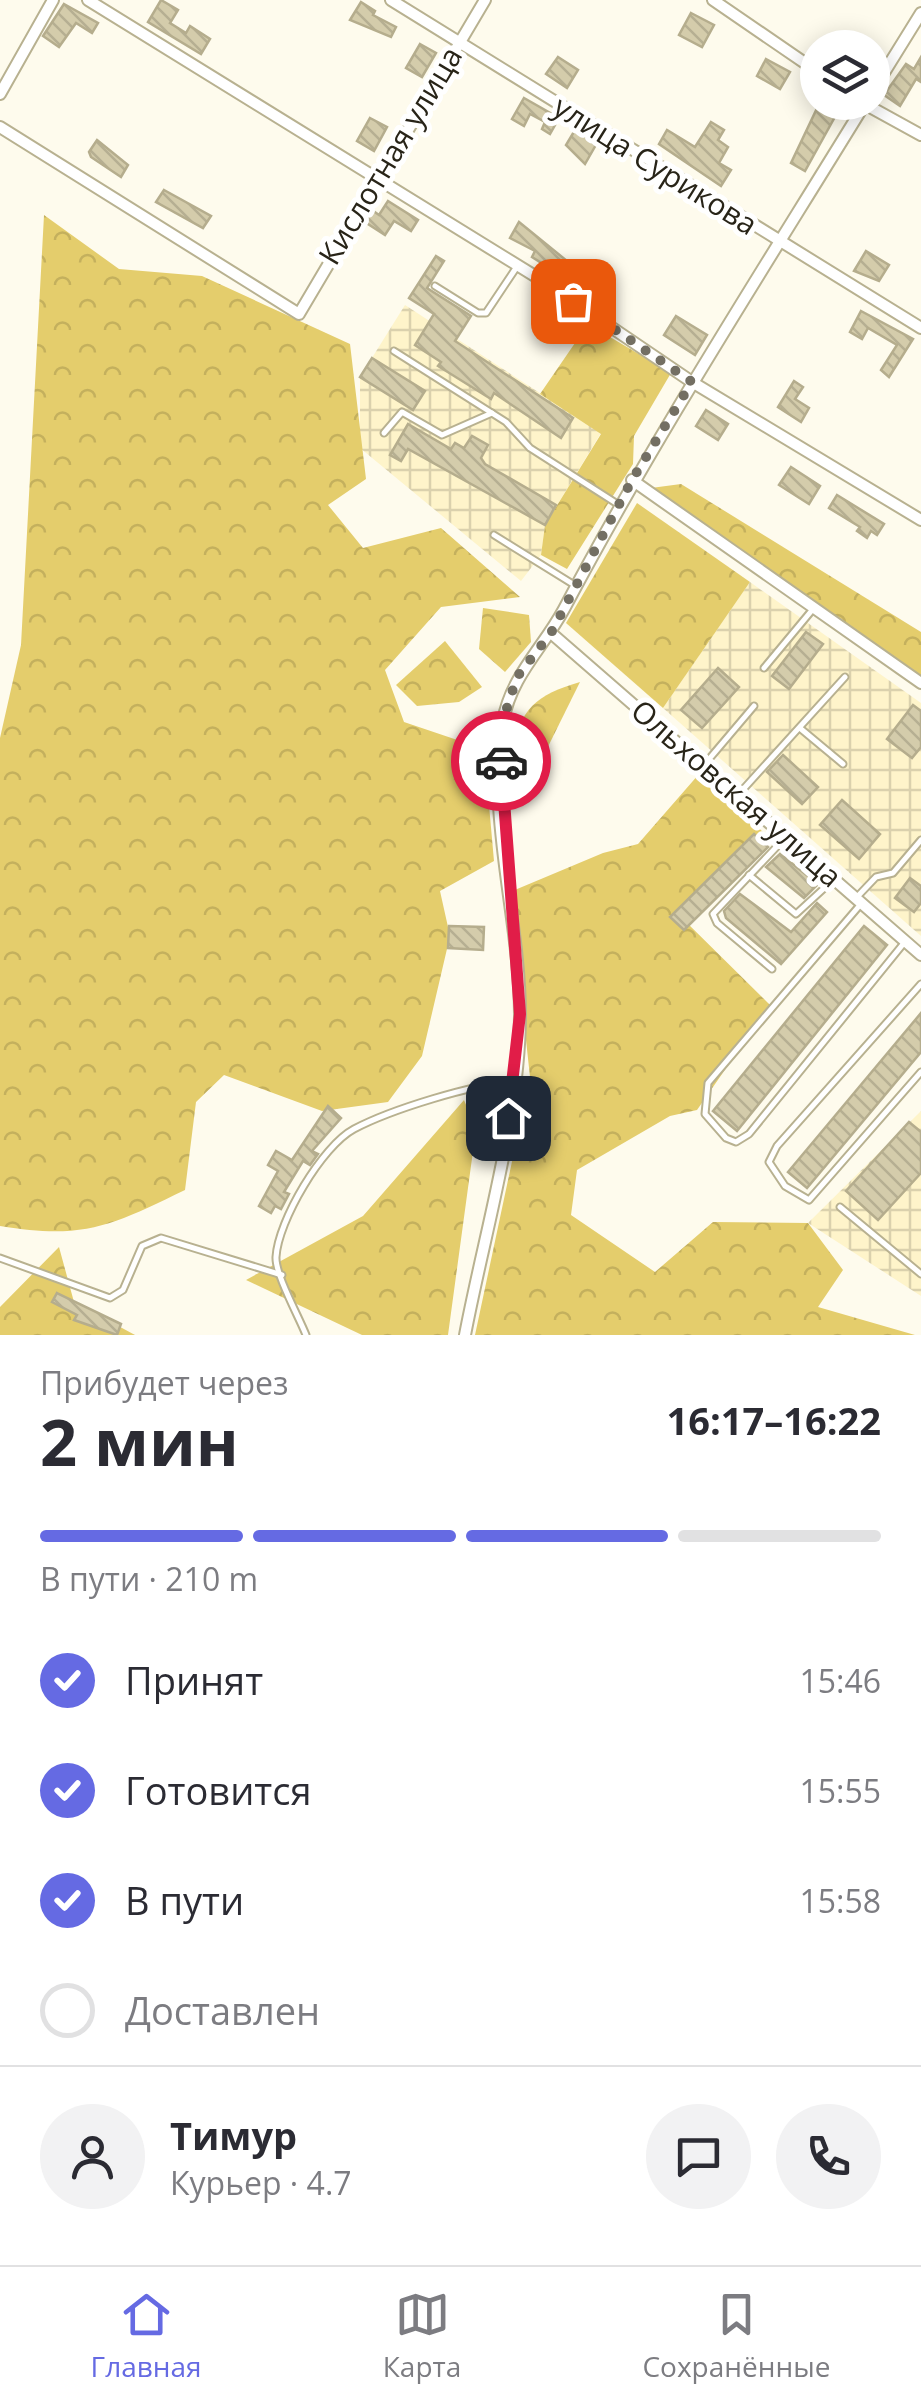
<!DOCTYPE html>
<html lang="ru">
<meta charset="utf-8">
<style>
body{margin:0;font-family:"Open Sans",sans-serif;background:#f2f2f3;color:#2b2b33;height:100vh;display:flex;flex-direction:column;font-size:38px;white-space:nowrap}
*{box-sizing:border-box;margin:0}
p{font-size:32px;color:#7c7c81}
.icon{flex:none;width:55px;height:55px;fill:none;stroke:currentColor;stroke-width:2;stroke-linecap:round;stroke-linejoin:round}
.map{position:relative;height:1335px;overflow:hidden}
.side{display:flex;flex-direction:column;background:#fff;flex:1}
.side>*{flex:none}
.buttons{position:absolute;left:800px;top:30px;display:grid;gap:20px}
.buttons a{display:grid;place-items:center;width:90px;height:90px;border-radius:50%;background:#fff;box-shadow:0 5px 25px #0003;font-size:50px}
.pin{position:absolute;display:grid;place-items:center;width:85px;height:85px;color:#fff;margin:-42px;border-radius:20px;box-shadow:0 5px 15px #0006}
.courier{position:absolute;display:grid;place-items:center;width:100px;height:100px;margin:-50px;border:8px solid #e11d48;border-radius:50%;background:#fff;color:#222;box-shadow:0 2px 12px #0007}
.headline em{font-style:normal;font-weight:700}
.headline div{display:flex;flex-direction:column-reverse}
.headline{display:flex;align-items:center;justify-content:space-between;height:170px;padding:0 40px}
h1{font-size:65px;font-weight:700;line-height:75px}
.bar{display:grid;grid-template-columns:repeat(4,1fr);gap:15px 10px;align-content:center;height:120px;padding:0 40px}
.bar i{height:12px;border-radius:8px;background:#e1e1e2}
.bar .selected{background:#656ae3}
.bar p{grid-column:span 4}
.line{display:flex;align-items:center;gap:25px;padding:0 40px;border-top:2px solid #e1e1e2}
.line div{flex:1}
.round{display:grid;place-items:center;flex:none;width:105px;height:105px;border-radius:52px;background:#f2f2f3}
ol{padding:0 40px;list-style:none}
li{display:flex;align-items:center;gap:30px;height:110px}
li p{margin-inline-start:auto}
li .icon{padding:10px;border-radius:50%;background:#656ae3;color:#fff;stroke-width:4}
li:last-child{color:#7c7c81}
li i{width:55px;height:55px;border:5px solid #e1e1e2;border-radius:50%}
.tab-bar{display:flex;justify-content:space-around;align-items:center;height:140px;border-top:2px solid #e1e1e2;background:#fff;font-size:28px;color:#7c7c81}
.tab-bar a{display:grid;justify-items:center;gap:5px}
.tab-bar .selected{color:#656ae3}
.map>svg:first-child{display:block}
.industrial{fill:url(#industrial-grid)}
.forest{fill:url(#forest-crowns)}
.building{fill:url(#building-back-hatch);stroke:#b5ad8d;stroke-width:2.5}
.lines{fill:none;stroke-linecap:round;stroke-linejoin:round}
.lane-casing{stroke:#b8b190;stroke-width:9}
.street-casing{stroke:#b8b190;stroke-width:14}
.lane{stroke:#fff;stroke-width:5}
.street{stroke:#fff;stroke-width:10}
.done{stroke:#736f63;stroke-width:10;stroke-dasharray:0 18}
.route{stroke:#e11d48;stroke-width:12}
.labels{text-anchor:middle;stroke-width:10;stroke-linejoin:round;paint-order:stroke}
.street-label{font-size:30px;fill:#282418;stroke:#fff}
</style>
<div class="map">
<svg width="921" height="1335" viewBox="0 0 921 1335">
<defs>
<pattern id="industrial-grid" width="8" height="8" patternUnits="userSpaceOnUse" patternTransform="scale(2.5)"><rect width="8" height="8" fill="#fef4ca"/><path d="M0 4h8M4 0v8" fill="none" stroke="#dad1ad"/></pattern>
<pattern id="forest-crowns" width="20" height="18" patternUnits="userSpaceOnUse" patternTransform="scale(2.5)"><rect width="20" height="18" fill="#e4cd6c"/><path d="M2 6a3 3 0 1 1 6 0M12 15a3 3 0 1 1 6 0" fill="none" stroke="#c4b05d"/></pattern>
<pattern id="building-back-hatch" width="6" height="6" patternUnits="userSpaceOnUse" patternTransform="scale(2.5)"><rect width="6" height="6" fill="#d4ccab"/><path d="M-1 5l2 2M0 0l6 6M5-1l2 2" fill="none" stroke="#b6af92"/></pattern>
</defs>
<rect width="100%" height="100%" fill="#fefbed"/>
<g class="industrial">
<polygon points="405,305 601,433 545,525 541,555 521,581 360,448 360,377"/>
<polygon points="750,582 921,703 921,936 663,708"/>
<polygon points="921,1111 921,1296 808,1223"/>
</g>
<g class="forest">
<path d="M 44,215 L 119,269 L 202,276 L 350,344 L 366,479 L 328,505 L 363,548 L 441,528 L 520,597 L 441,607 L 385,670 L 404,722 L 484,749 L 494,861 L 440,891 L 450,936 L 422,1056 L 388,1102 L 322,1111 L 224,1075 L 196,1102 L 185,1190 C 111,1226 83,1240 0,1226 L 0,738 L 21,645 Z"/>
<polygon points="588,324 671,373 634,436 633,464 567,569 541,555 545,525 601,434 540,394"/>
<polygon points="681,484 921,632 921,677 651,488"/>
<polygon points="637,503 750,582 663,708 566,623"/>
<polygon points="483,608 529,615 531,642 505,672 479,649"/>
<polygon points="445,641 482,687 459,702 417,706 396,685"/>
<path d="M 580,682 L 533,777 L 511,755 C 520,708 536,695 580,682 Z"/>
<polygon points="699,774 763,832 681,917 770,1005 697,1110 670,1116 577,1170 571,1215 655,1272 713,1222 808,1223 843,1270 818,1307 915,1335 475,1335 530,1077 510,892 603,853 638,844"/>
<polygon points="464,1100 476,1129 448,1335 362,1335 246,1280 363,1216"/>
<polygon points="59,1247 74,1302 135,1335 0,1335 0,1307"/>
</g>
<g class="building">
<polygon points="161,0 178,10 170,23 186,33 190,26 210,39 201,54 148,22"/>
<polygon points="361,2 375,11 373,15 396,27 391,37 350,20"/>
<polygon points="64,4 98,23 92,33 76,23 59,47 43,36"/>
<polygon points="691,13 714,25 702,47 679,35"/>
<polygon points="420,44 436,53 422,77 406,68"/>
<polygon points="558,57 578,70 567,88 546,74"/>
<polygon points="921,57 921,82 916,79 900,106 884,95 906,64 914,69"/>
<polygon points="766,59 790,72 780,89 757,76"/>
<polygon points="524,98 559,118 550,134 542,129 545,122 530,114 524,126 512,119"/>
<polygon points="820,102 845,107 839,117 836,115 805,171 791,163"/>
<polygon points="370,118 387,127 374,151 357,141"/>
<polygon points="711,122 724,130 718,140 728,147 719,163 731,170 721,186 659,144 667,130 695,147"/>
<polygon points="575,130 597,143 585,164 566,145"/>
<polygon points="97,140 128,165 121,177 91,157 89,152"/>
<polygon points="164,190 211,216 203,228 156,202"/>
<polygon points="388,201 418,220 411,231 394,221 385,235 365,222 372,210 379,215"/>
<polygon points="519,222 567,261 559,274 532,257 535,251 510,238"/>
<polygon points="866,251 889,265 879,281 854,271"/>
<polygon points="436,256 444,261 427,288 471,316 455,341 573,418 561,438 494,393 491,399 438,366 441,362 415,345 434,314 409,298"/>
<polygon points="861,311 913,339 889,377 881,370 897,345 868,328 862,339 850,332"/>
<polygon points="676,316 707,335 695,355 664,335"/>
<polygon points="372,358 425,391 413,410 360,377"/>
<polygon points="794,381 803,387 795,399 809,408 801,422 778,407"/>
<polygon points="706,410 728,424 718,440 696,426"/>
<polygon points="408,424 451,449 455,443 464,448 472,436 488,445 481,458 485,464 556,505 545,525 408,449 401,461 390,455"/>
<polygon points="791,467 820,486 809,504 779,485"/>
<polygon points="837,495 884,524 877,535 871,531 867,538 857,531 860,527 829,508"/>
<polygon points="806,632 823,644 789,689 772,676"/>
<polygon points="718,668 739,687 702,728 681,710"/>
<polygon points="913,705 921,711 921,747 912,758 887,739"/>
<polygon points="783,755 818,787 802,804 767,772"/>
<polygon points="842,800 880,834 859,859 820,825"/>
<polygon points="754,834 768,847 684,930 670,917"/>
<polygon points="780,854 818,884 804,898 766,867"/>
<polygon points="910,878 921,886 921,903 914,912 895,898"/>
<polygon points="740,894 791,932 817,903 827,912 781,964 726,918 724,911"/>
<polygon points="449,926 484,927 483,950 448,948"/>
<polygon points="864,926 887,945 737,1131 713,1111"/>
<polygon points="921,1013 921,1052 807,1188 788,1172"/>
<polygon points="328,1106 341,1118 312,1151 318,1154 310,1165 303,1161 284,1192 289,1194 281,1209 275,1206 271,1213 259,1206 278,1171 268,1165 276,1151 292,1160"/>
<polygon points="909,1122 921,1132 921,1173 878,1220 846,1191"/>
<polygon points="57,1293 121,1324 117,1335 74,1320 77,1315 52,1302"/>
</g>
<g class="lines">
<g class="lane-casing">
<g id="lane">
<polyline points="435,286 478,313 486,313 516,268"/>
<polyline points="394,351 506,422 530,448 619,505"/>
<polyline points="384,433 402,412 442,435 492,413"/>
<polyline points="494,535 576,586"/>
<polyline points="764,668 813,609"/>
<polyline points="801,729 843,764"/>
<polyline points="704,765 754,706"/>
<polyline points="738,795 845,677"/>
<polyline points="749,875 796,914 832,881"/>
<polyline points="856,898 876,877 893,873 921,840"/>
<polyline points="860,905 708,1083 705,1114 726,1138 736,1142 749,1134 904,943"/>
<polyline points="772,969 717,923 713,914 784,839"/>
<polyline points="921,984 777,1146 769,1162 785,1186 809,1200 921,1072"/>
<polyline points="840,1207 921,1274"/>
<polyline points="0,1258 110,1298 123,1290 142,1246 161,1238 282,1275"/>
<path d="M 306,1335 C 299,1317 275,1274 276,1257 C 278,1221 322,1146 354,1129 C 390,1110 475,1083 515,1082"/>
</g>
</g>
<g class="street-casing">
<g id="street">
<polyline points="88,0 543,281 692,382 921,520"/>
<polyline points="391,0 921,328"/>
<polyline points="713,0 818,72"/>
<polyline points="872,92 921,13"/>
<polyline points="0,94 53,0"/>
<polyline points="861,102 921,135"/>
<polyline points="0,127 299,314 485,0"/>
<polyline points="632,480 921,683"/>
<polyline points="551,633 921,955"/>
<path d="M 465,1335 C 484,1235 520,1115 520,1015 C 520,918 486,816 503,721 C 511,676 543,648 564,609 C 656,435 763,270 866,102"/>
</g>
</g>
<use href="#lane" class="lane"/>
<use href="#street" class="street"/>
</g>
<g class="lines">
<polyline class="done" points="501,761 503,720 517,677 551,633 632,480 692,382 573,301"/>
<polyline class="route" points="501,761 520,1014 508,1118"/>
</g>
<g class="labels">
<g class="street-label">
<text transform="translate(391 156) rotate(-59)" y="10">Кислотная улица</text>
<text transform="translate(655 166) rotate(32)" y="10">улица Сурикова</text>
<text transform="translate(736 794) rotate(41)" y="10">Ольховская улица</text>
</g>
</g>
</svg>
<div class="buttons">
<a><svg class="icon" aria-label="layers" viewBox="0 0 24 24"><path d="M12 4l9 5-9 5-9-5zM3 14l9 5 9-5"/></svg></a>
</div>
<div class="pin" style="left:573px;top:301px;background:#ea580c"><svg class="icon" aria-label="bag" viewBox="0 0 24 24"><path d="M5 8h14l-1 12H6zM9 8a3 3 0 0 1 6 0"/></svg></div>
<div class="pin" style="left:508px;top:1118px;background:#1f2937"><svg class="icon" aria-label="home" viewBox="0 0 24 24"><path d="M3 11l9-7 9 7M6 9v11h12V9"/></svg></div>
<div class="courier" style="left:501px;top:761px"><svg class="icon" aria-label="car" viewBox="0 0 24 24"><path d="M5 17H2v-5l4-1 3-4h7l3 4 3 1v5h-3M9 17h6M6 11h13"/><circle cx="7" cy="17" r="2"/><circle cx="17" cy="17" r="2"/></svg></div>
</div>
<section class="side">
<div class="headline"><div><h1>2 мин</h1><p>Прибудет через</p></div><em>16:17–16:22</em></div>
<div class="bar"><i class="selected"></i><i class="selected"></i><i class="selected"></i><i></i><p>В пути · 210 m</p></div>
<ol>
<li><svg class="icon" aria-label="check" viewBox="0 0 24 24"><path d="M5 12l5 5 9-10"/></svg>Принят<p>15:46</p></li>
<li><svg class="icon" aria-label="check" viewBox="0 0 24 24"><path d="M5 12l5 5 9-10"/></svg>Готовится<p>15:55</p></li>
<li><svg class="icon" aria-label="check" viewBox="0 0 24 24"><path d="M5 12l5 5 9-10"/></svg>В пути<p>15:58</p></li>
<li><i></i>Доставлен</li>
</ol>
<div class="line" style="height:180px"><a class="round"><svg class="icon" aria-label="person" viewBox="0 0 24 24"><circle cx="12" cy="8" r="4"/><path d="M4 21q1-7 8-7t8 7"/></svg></a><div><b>Тимур</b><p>Курьер · 4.7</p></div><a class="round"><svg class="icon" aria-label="chat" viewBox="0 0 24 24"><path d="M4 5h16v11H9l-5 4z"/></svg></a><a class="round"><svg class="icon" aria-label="phone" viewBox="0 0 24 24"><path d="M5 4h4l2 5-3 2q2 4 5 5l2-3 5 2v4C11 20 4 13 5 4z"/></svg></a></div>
</section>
<nav class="tab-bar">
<a class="selected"><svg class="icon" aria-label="home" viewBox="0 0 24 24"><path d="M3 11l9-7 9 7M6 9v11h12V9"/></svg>Главная</a>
<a><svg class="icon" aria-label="map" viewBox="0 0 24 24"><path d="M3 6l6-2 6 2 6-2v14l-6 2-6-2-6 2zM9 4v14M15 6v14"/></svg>Карта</a>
<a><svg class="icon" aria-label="saved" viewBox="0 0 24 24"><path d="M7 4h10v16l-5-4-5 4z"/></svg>Сохранённые</a>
</nav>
